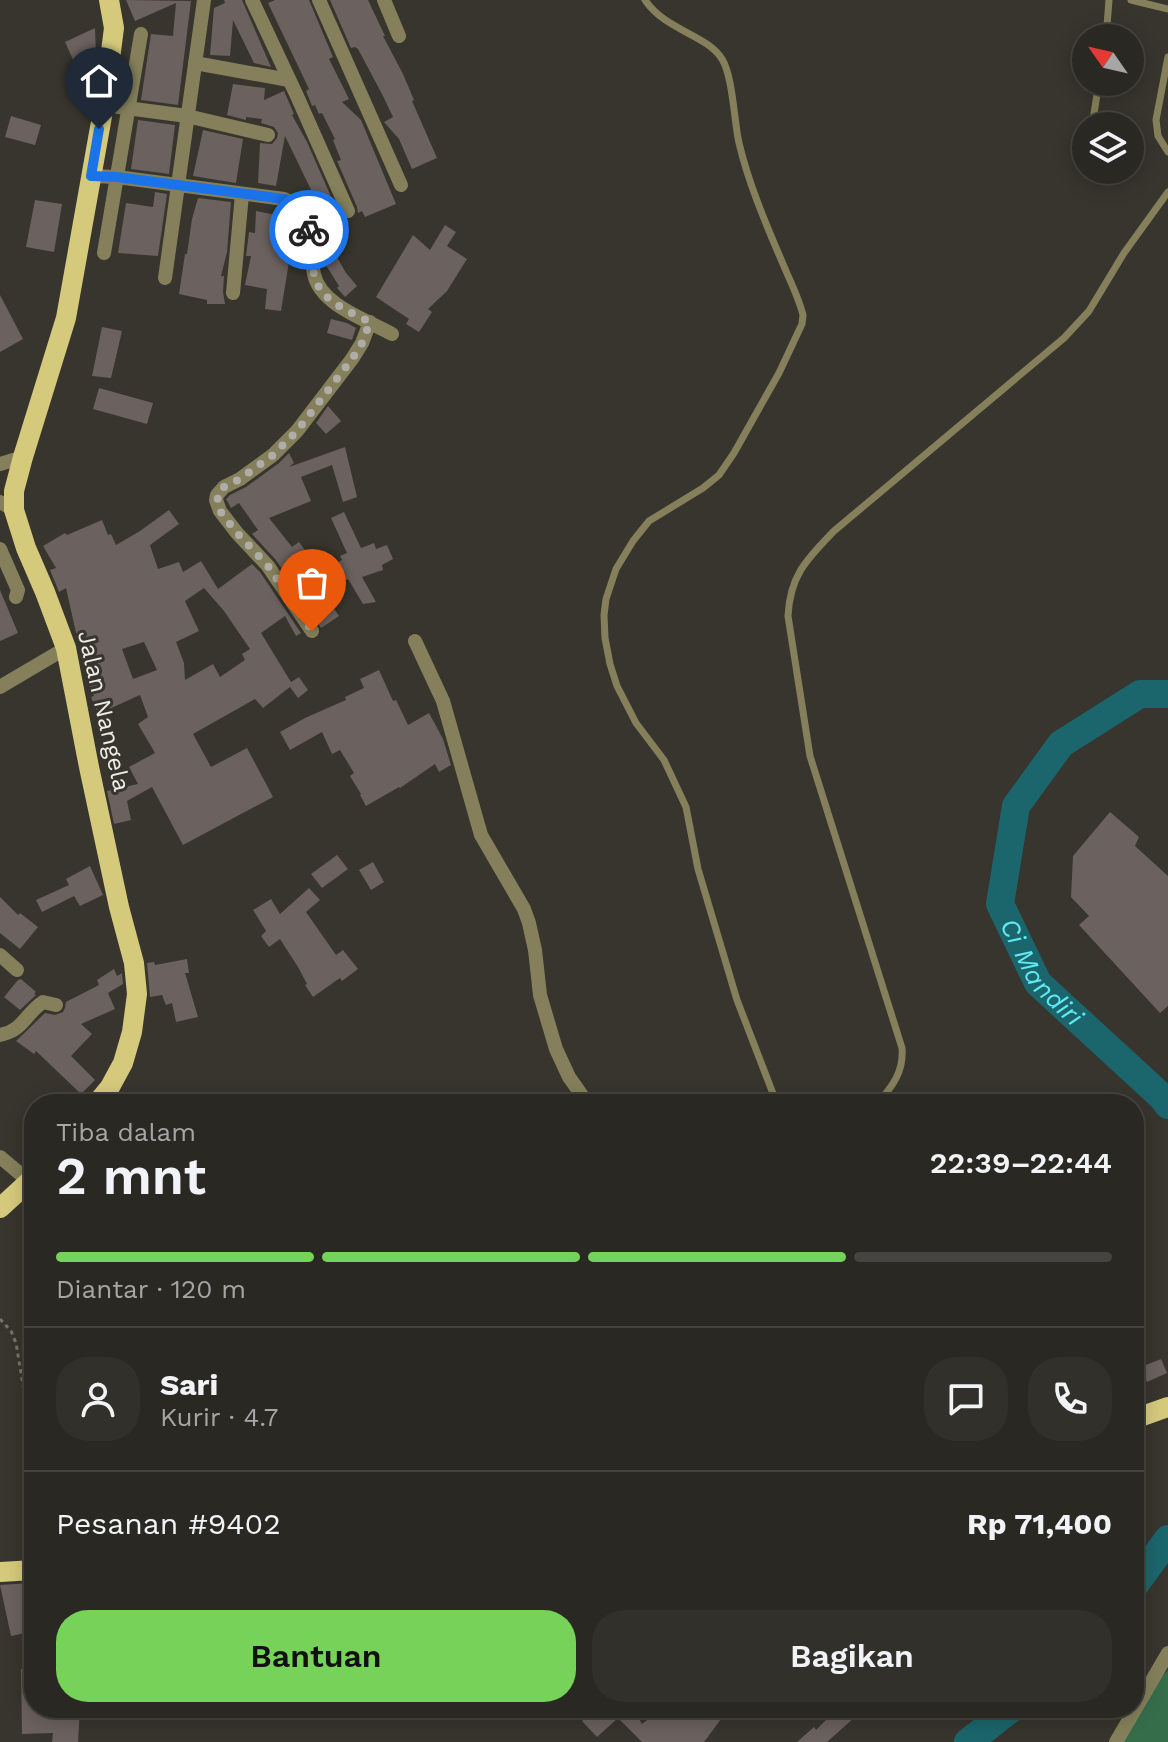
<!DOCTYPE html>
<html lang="id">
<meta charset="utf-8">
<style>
body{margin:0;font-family:"Work Sans",sans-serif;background:#31302a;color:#f1f3f6;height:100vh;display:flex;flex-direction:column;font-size:30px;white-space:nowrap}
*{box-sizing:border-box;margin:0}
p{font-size:26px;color:#a5a6a5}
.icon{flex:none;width:44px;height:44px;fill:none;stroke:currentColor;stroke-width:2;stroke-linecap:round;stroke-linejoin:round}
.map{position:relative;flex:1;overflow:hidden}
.details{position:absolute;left:24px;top:1094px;width:1120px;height:624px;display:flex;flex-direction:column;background:#292822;border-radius:32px;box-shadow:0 4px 20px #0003,0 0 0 2px #454440}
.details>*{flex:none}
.needle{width:52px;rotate:304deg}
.tools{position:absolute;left:1072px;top:24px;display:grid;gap:16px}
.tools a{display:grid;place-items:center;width:72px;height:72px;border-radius:50%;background:#292822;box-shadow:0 4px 20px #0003,0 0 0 2px #454440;font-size:40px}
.pin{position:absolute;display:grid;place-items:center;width:68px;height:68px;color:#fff;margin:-82px -34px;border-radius:50% 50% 50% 0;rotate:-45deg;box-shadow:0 0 8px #0007}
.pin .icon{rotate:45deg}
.courier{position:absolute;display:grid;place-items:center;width:80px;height:80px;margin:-40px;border:6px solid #1a73e8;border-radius:50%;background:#fff;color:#222;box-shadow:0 2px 10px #0007}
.head em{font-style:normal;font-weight:600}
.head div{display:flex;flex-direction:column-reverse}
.head{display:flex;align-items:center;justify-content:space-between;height:136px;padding:0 32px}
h1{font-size:52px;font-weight:600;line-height:60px}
.bar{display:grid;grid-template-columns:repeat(4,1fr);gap:12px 8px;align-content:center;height:96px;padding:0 32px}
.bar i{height:10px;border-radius:6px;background:#454440}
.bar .on{background:#77d259}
.bar p{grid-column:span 4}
.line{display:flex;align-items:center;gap:20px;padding:0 32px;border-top:2px solid #454440}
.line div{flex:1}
.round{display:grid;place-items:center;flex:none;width:84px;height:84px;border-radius:32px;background:#31302a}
.primary-button{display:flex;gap:16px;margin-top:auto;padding:16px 32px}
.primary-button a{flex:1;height:92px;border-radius:32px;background:#77d259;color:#111;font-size:32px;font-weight:600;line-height:92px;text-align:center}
.primary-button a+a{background:#31302a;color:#f1f3f6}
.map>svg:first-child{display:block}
.green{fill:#356d4b}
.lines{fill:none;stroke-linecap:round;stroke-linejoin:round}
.river{stroke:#1b666c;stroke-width:28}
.building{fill:#6b615e;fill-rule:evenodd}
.path{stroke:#76746d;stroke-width:3;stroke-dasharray:4 4;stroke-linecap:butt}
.lane{stroke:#85805b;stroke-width:7}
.street{stroke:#85805b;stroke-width:14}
.primary{stroke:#d5ca7c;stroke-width:20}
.done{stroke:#aeada7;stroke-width:8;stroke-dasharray:0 14.4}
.route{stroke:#1a73e8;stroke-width:10}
.labels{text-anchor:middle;stroke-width:6;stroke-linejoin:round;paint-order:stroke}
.street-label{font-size:24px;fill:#eeede8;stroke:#37352d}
.water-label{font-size:26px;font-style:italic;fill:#62e9f6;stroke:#37352d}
</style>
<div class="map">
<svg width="1168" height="1742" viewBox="0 0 1168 1742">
<rect width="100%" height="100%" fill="#37352d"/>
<polygon class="green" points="1168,1670 1168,1742 1118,1742 1150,1690"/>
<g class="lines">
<g class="river">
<path id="s1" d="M 1168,694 L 1140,694 L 1061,744 L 1016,806 L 1000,904 L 1038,983 L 1163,1098 L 1168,1105"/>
<polyline points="1134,1586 1168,1539"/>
<polyline points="968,1742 1012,1708"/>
</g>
</g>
<g class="building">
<polygon points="126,0 191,1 178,105 141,100 151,34 173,36 176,3 135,21"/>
<polygon points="224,0 242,0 271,67 254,63 233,20 230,56 210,55 214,8 225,3"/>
<polygon points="275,0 309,0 333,57 329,59 349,99 342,102 361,120 396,204 365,217 362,211 358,213 357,207 337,161 341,160 333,140 335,139 322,113 319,114 315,105 312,106 306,91 309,89 268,3"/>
<polygon points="330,0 368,0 385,36 383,36 403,74 414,100 412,101 437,158 412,169 399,139 384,122 393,117 382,94 358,49 355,47 351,48"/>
<polygon points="95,28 96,55 75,64 65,42"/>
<polygon points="233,84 265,88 264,100 284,91 294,114 292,115 307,142 339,215 344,220 329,227 285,136 276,186 258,183 260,143 272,144 277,138 278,133 274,127 261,123 262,119 246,117 246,120 227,115"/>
<polygon points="11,116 41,125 35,145 5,137"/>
<polygon points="138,120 175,125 169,174 131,169"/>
<polygon points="203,130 243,139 236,183 193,176"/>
<polygon points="155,192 167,194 158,256 118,253 126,203 153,207"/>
<polygon points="198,198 231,202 227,252 221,276 224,276 223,292 225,304 207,304 207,300 179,294 185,254 187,254 192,219"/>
<polygon points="35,200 62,204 54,252 26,247"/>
<polygon points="256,211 296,219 281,311 265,309 267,289 245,285 251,256 246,256 249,232 255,233"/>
<polygon points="445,225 456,232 447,246 467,259 447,291 428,309 432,312 419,332 406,324 409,319 376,297 413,235 430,250"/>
<polygon points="326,240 335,251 334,252 346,273 357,286 345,297 337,288 339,286 322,259 320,246"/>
<polygon points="0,295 23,339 0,352"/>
<polygon points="331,319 347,323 356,328 352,340 327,333"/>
<polygon points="102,327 122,331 111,378 92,376"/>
<polygon points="99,388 153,403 147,424 93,409"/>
<polygon points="328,406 341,421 326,434 316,423"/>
<polygon points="345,447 357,497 343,502 332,465 301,477 311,501 269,518 292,547 299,542 321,572 342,560 340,556 347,553 331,518 344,512 361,548 374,543 376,549 387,545 393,559 382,565 383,570 362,577 376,602 363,604 348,579 323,593 339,616 321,628 276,560 252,534 258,530 239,503 231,508 226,499 230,495 246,487 279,463 289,453 294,463 289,467"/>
<path d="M 169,510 L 179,524 L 150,545 L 158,569 L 179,562 L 183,572 L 201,561 L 218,589 L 252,564 L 260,572 L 301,633 L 296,636 L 285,616 L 261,633 L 291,682 L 299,677 L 308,690 L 298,698 L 290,687 L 263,708 L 255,699 L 193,734 L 211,767 L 247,748 L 273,797 L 183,845 L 152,787 L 127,801 L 131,820 L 114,824 L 107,791 L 138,784 L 129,767 L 155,753 L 138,724 L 148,717 L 140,695 L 98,714 L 91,697 L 94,696 L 88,681 L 83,636 L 77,637 L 66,588 L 59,592 L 50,570 L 56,568 L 43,546 L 65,533 L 67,535 L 102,520 L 108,535 L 111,534 L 116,545 L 140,531 ZM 204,588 L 224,611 L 250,649 L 242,654 L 245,660 L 220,677 L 213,664 L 185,680 L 184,663 L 176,642 L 199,631 L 185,601 ZM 144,642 L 157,670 L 133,679 L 122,649 Z"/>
<polygon points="0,590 18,633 0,641"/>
<polygon points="379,670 393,701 396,700 408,725 429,713 443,739 451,765 439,772 435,764 400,788 399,787 366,806 360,795 361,794 350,776 354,773 340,750 332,754 322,732 290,750 280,732 305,718 346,700 345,697 364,688 360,679"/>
<polygon points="1110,812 1139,837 1135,846 1168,876 1168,1006 1160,1013 1079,925 1089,916 1071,897 1073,856"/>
<polygon points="337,855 348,869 322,888 311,874"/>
<polygon points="373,862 384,882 371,890 359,870"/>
<polygon points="90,866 103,895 80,906 74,896 42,912 36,900 69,885 66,879"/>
<polygon points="309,888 320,900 306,912 336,955 343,950 358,969 342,981 340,978 313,997 305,985 307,984 298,967 280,939 269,947 261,936 266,931 253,910 271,899 280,914"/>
<polygon points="0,897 18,915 20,913 38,927 20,949 0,933"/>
<polygon points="187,959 189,973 185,973 198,1017 176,1022 172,1003 166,1005 162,995 150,997 147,963 154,962 155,965"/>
<polygon points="114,969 117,976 122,973 123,984 108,993 115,1009 81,1024 92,1034 71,1056 95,1080 81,1094 36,1051 34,1054 16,1041 45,1013 55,1015 63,1012 65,1008 66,1002 99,985 97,980"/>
<polygon points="21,979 36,992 34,994 36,995 20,1010 4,997 18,980"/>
<polygon points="1161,1359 1167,1373 1147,1382 1141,1367"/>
<polygon points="29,1583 34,1607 34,1631 11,1636 0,1585"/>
<polygon points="34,1668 34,1708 80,1708 78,1742 52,1742 53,1733 22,1734 21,1669"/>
<polygon points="596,1708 632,1708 642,1724 663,1708 713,1708 724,1715 704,1742 642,1742 618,1718 597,1737 582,1721"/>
<polygon points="838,1708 865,1708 827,1742 797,1742 814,1727 816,1730"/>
</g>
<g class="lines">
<polyline class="path" points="0,1319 11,1331 16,1343 32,1439 34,1443"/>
<g class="lane">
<path d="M 645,0 C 666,31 706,34 722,59 C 733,77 734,121 739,143 C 749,185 766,224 783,264 C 790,281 799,298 803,315 L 802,324 L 779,373 L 734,453 L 719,475 L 703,488 L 649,521 L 633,541 L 616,569 L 606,599 L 604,615 L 605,638 L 610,664 L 617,686 L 636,723 L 664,760 L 686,807 L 698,869 L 737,1000 L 777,1104"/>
<polyline points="1131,0 1168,9"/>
<polyline points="1106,38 1109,0"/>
<polyline points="1168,57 1156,120 1158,136 1168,152"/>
<polyline points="1092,126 1099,82"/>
<path d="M 877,1104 C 892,1087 904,1072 902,1048 L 810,756 L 788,616 C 790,575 807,559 834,531 L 1064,338 L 1089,311 L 1124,253 L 1168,192"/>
<polyline points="1018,1104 1036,1099"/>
<polyline points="1134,1395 1143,1414"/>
</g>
<g class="street">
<polyline points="252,0 297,96 348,211"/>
<polyline points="319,0 401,185"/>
<polyline points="384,0 399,36"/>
<polyline points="195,63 289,80"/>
<polyline points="104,105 187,116 268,135"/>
<path d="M 91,176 L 117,177 L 284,199 C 294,203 303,206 308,217 C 310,235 310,256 314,274 C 320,305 367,320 392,334"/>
<polyline points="104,253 141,34"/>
<polyline points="165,278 204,0"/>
<polyline points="233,293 242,194"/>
<polyline points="0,464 23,457"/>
<polyline points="0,502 14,510"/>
<polyline points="0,549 18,590 16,597"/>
<polyline points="312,631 268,566 237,533 220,511 216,500 217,495 224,487 240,479 273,455 297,431 352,359 362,343 370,322"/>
<polyline points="415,641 443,701 481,835 524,909 529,923 535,950 540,995 556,1049 569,1077 588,1104"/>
<polyline points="0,687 66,648"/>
<polyline points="0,955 17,970"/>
<path d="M 0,1035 C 24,1030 25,1014 43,1002 L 56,1005"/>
<polyline points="0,1157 30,1182"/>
<polyline points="1116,1742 1168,1653"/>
</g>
<g class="primary">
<polyline points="96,1104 110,1087 123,1063 132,1032 137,994 134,963 119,907 89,767 66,648 45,592 26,548 14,510 14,491 23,457 66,318 104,105 114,28 109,0"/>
<polyline points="0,1208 34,1177"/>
<polyline points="1134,1419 1168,1407"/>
<polyline points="0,1572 34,1570"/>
</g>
</g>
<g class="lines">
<path class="done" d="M 309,230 C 311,245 310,260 314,274 C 319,301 349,311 370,322 L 362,343 L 352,359 L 297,431 L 273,455 L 240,479 L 224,487 L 217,495 L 220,511 L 237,533 L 268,566 L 312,631"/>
<path class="route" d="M 99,129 L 91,176 L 117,177 L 284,199 C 303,206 307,210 309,230"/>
</g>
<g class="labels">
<g class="street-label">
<text transform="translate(104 711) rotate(77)" y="8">Jalan Nangela</text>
</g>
<g class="water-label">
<text dy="9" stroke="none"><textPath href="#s1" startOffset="378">Ci Mandiri</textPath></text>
</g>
</g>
</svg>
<div class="tools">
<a><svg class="needle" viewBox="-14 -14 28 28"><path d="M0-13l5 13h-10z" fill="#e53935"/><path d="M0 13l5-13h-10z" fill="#a5a6a5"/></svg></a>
<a><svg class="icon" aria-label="layers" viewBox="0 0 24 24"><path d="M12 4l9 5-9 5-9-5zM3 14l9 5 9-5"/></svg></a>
</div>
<div class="pin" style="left:312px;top:631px;background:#ea580c"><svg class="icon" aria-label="bag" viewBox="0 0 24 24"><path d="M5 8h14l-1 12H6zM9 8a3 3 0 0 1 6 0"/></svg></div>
<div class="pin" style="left:99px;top:129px;background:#1f2937"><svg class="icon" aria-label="home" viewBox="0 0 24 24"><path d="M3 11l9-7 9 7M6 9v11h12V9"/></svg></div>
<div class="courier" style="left:309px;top:230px"><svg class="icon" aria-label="bike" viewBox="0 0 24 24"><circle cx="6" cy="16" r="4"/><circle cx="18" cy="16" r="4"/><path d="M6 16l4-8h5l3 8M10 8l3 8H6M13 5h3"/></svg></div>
<section class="details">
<div class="head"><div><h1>2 mnt</h1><p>Tiba dalam</p></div><em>22:39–22:44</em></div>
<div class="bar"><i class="on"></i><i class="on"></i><i class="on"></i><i></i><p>Diantar · 120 m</p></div>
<div class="line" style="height:144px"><a class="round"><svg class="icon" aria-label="person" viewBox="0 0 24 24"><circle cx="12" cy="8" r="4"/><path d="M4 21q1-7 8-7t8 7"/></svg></a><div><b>Sari</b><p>Kurir · 4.7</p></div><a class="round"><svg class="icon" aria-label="chat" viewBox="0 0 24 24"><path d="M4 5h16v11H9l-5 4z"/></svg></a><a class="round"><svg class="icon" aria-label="phone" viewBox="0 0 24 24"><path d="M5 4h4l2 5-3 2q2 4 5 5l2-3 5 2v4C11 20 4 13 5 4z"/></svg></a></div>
<div class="line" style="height:104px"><div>Pesanan #9402</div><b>Rp 71,400</b></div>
<div class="primary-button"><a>Bantuan</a><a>Bagikan</a></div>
</section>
</div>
